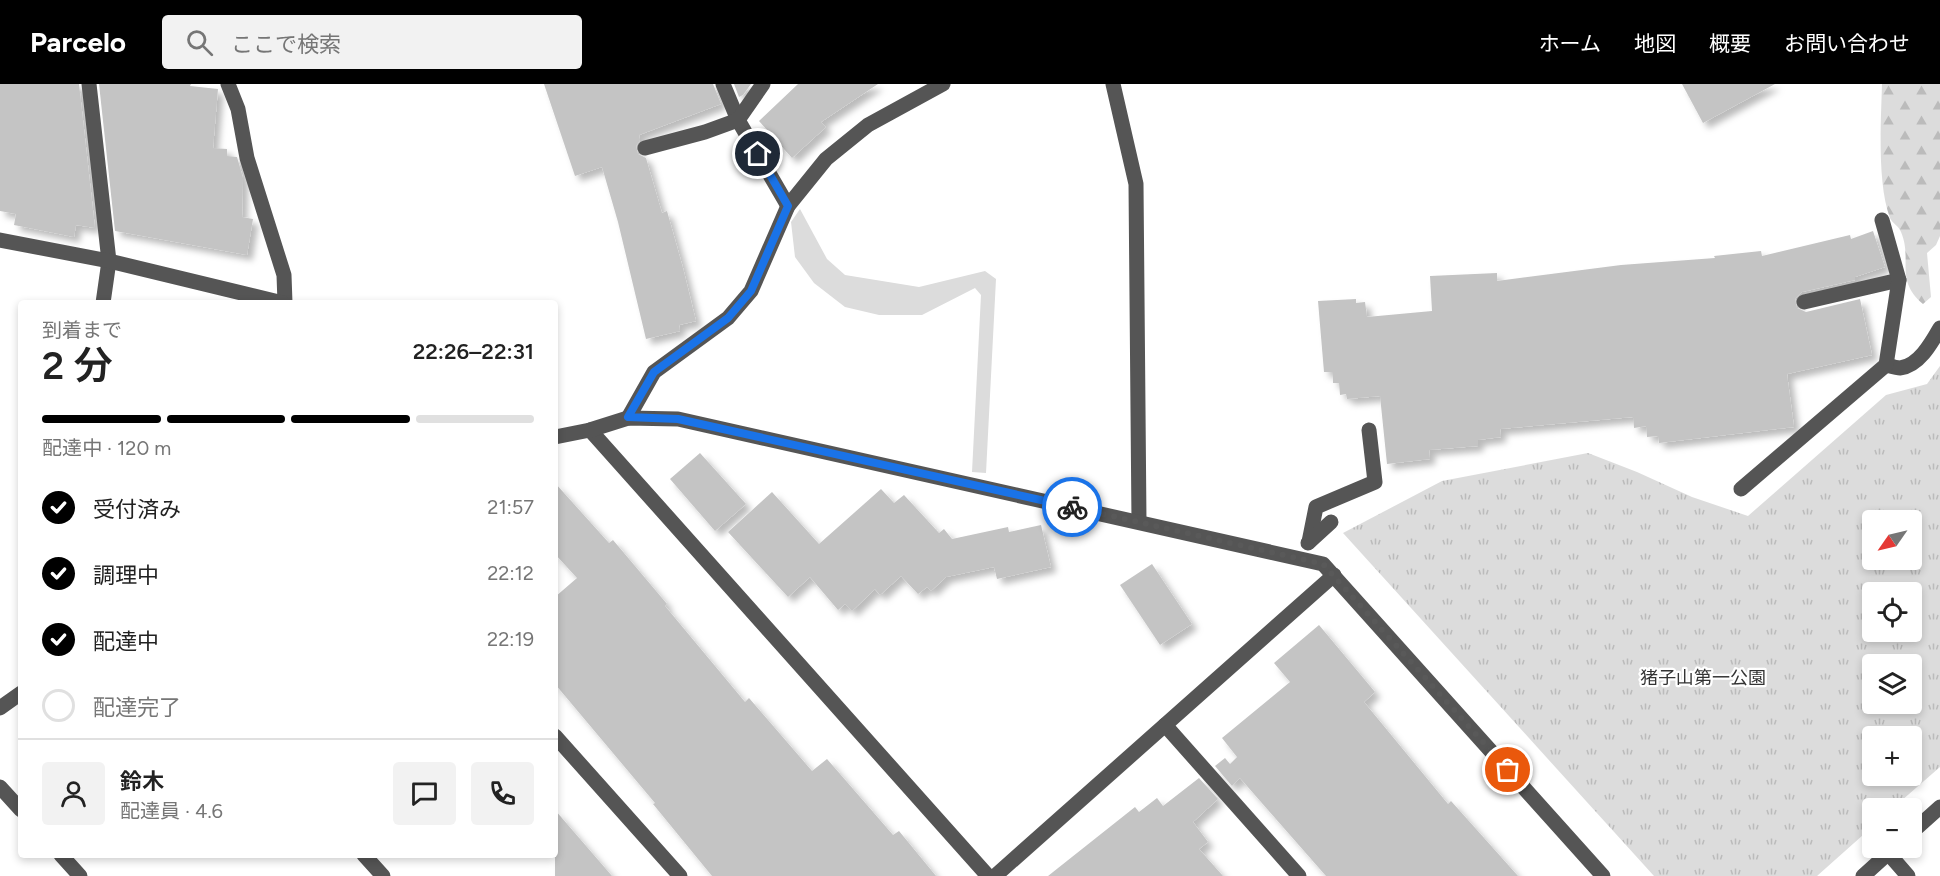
<!DOCTYPE html>
<html lang="ja">
<meta charset="utf-8">
<style>
body{margin:0;font-family:Figtree,"Noto Sans JP",sans-serif;background:#f2f2f2;color:#222;height:100vh;display:flex;flex-direction:column;font-size:22px;white-space:nowrap}
*{box-sizing:border-box;margin:0}
p{font-size:20px;color:#767676}
.icon{flex:none;width:33px;height:33px;fill:none;stroke:currentColor;stroke-width:2;stroke-linecap:round;stroke-linejoin:round}
.map{position:relative;flex:1;overflow:hidden}
.panel{position:absolute;left:18px;top:216px;width:540px;height:558px;display:flex;flex-direction:column;background:#fff;border-radius:6px;box-shadow:0 3px 9px #0003}
.panel>*{flex:none}
.needle{width:39px;rotate:236deg}
.controls{position:absolute;left:1862px;top:426px;display:grid;gap:12px}
.controls a{display:grid;place-items:center;width:60px;height:60px;border-radius:6px;background:#fff;box-shadow:0 3px 9px #0003;font-size:30px}
.pin{position:absolute;display:grid;place-items:center;width:51px;height:51px;color:#fff;margin:-26px;border:3px solid #fff;border-radius:50%;box-shadow:0 2px 6px #0007}
.courier{position:absolute;display:grid;place-items:center;width:60px;height:60px;margin:-30px;border:4px solid #1a73e8;border-radius:50%;background:#fff;color:#222;box-shadow:0 2px 8px #0007}
.head em{font-style:normal;font-weight:600}
.head div{display:flex;flex-direction:column-reverse}
.head{display:flex;align-items:center;justify-content:space-between;height:102px;padding:0 24px}
h1{font-size:39px;font-weight:600;line-height:45px}
.bar{display:grid;grid-template-columns:repeat(4,1fr);gap:9px 6px;align-content:center;height:72px;padding:0 24px}
.bar i{height:8px;border-radius:4px;background:#e0e0e0}
.bar .on{background:#000}
.bar p{grid-column:span 4}
.line{display:flex;align-items:center;gap:15px;padding:0 24px;border-top:2px solid #e0e0e0}
.line div{flex:1}
.round{display:grid;place-items:center;flex:none;width:63px;height:63px;border-radius:6px;background:#f2f2f2}
ol{padding:0 24px;list-style:none}
li{display:flex;align-items:center;gap:18px;height:66px}
li p{margin-inline-start:auto}
li .icon{padding:6px;border-radius:50%;background:#000;color:#fff;stroke-width:4}
li:last-child{color:#767676}
li i{width:33px;height:33px;border:3px solid #e0e0e0;border-radius:50%}
header{display:flex;align-items:center;gap:36px;box-sizing:border-box;height:84px;padding:0 30px;background:#000;color:#fff}
header strong{font-size:28px}
nav{display:flex;gap:33px;margin-inline-start:auto;font-size:21px}
.search{width:420px;height:54px;background:#f2f2f2;display:flex;align-items:center;gap:15px;box-sizing:border-box;padding:0 21px;border-radius:6px;color:#767676;font-size:22px}
.map>svg:first-child{display:block}
.grass{fill:#dcdcdc}
.forest{fill:url(#forest-firs)}
.park{fill:url(#park-tufts);fill-rule:evenodd}
.building{fill:#c4c4c4;filter:url(#shadow)}
.lines{fill:none;stroke-linecap:round;stroke-linejoin:round}
.minor{stroke:#555;stroke-width:15}
.done{stroke:#595959;stroke-width:6;stroke-dasharray:0 10.8}
.route{stroke:#1a73e8;stroke-width:8}
.labels{text-anchor:middle;stroke-width:4.5;stroke-linejoin:round;paint-order:stroke}
.park-label{font-size:18px;fill:#333;stroke:#fff}
</style>
<header>
<strong>Parcelo</strong>
<div class="search"><svg class="icon" aria-label="search" viewBox="0 0 24 24"><circle cx="10" cy="10" r="6"/><path d="M15 15l6 6"/></svg>ここで検索</div>
<nav><a>ホーム</a><a>地図</a><a>概要</a><a>お問い合わせ</a></nav>
</header>
<div class="map">
<svg width="1940" height="792" viewBox="0 0 1940 792">
<defs>
<pattern id="forest-firs" width="22" height="20" patternUnits="userSpaceOnUse" patternTransform="scale(1.5)"><rect width="22" height="20" fill="#dcdcdc"/><path d="M5 1l3.5 6h-7zM16 11l3.5 6h-7z" fill="#bbb"/></pattern>
<pattern id="park-tufts" width="24" height="20" patternUnits="userSpaceOnUse" patternTransform="scale(1.5)"><rect width="24" height="20" fill="#dcdcdc"/><path d="M3 7l-1-3M5 7V3M7 7l1-3M15 17l-1-3M17 17v-4M19 17l1-3" fill="none" stroke="#bbb"/></pattern>
<filter id="shadow"><feDropShadow dx="5.5" dy="5.5" stdDeviation="3" flood-color="#0004"/></filter>
</defs>
<rect width="100%" height="100%" fill="#fff"/>
<polygon class="grass" points="800,125 827,175 845,191 919,203 985,187 996,195 986,389 972,388 981,211 975,204 922,231 879,231 845,223 814,199 795,173 791,138"/>
<path class="forest" d="M 1882,0 L 1940,0 L 1940,152 L 1936,161 L 1927,169 L 1931,213 L 1923,220 C 1894,195 1913,176 1901,148 C 1899,142 1892,139 1890,134 C 1877,99 1881,38 1882,0 Z"/>
<path class="park" d="M 1940,282 L 1940,683 L 1893,724 L 1872,724 L 1872,743 L 1817,792 L 1654,792 L 1343,449 L 1442,397 L 1588,369 L 1637,388 L 1692,413 L 1748,432 L 1886,311 L 1927,300 ZM 1872,436 L 1911,436 L 1911,476 L 1872,476 ZM 1872,508 L 1911,508 L 1911,548 L 1872,548 ZM 1872,580 L 1911,580 L 1911,620 L 1872,620 ZM 1872,652 L 1911,652 L 1911,692 L 1872,692 Z"/>
<g class="building">
<polygon points="0,0 79,0 95,144 76,141 74,153 14,141 16,130 0,127"/>
<polygon points="99,0 191,0 190,2 218,5 213,64 227,65 227,72 237,73 243,94 242,133 253,135 247,171 115,147"/>
<polygon points="544,0 713,0 721,20 639,51 640,56 636,62 638,70 646,74 662,129 667,127 683,184 696,237 679,241 680,247 646,255 618,138 602,83 575,92"/>
<polygon points="734,0 751,0 743,11 739,13"/>
<polygon points="798,0 878,0 821,38 826,43 792,74 759,37"/>
<polygon points="1682,0 1775,0 1703,39"/>
<polygon points="1873,147 1885,183 1855,193 1855,196 1802,208 1795,215 1797,224 1806,228 1860,215 1872,271 1787,290 1794,343 1659,359 1658,352 1647,353 1646,342 1634,344 1633,333 1500,345 1501,353 1478,356 1478,362 1429,366 1430,375 1387,380 1380,312 1347,315 1346,310 1340,311 1339,299 1333,299 1333,288 1324,288 1318,217 1356,215 1356,219 1365,218 1367,233 1432,227 1430,192 1497,189 1497,197 1621,181 1715,174 1714,172 1761,167 1762,172 1850,151 1851,155"/>
<polygon points="700,369 746,420 715,447 670,395"/>
<polygon points="555,399 609,459 613,456 667,520 665,522 745,618 749,614 812,687 827,675 893,751 899,747 936,792 712,792 653,720 655,719 555,600 555,513 577,494 555,470"/>
<polygon points="881,405 894,419 904,411 939,449 944,445 952,455 1008,443 1009,448 1041,441 1051,483 997,495 994,483 946,493 931,507 927,503 918,510 901,492 880,511 875,505 852,527 845,520 838,526 810,493 788,513 728,448 772,408 819,460"/>
<polygon points="1152,480 1192,540 1160,561 1120,501"/>
<polygon points="1319,541 1375,608 1364,618 1448,720 1451,717 1518,792 1326,792 1240,694 1232,702 1215,682 1225,674 1230,680 1237,673 1222,654 1290,598 1274,579"/>
<polygon points="1199,694 1218,715 1193,738 1208,758 1199,765 1223,792 1048,792 1135,723 1139,728 1157,714 1163,722"/>
<polygon points="555,726 612,792 555,792"/>
</g>
<g class="lines">
<g class="minor">
<polyline points="89,0 109,177 103,219"/>
<polyline points="228,0 238,25 247,74 284,191 285,219"/>
<polyline points="723,0 738,36 788,122"/>
<polyline points="1113,0 1136,100 1139,438"/>
<polyline points="645,64 705,48 738,36 763,0"/>
<polyline points="0,156 109,177 283,219"/>
<polyline points="1804,218 1899,196"/>
<path d="M 1886,281 C 1890,282 1896,284 1900,284 C 1919,282 1932,258 1940,244"/>
<polyline points="628,334 654,288 728,234 751,207 788,122 826,75 868,41 943,0"/>
<polyline points="590,346 988,792"/>
<polyline points="555,353 590,346 628,334 678,335 1323,480 1603,792"/>
<polyline points="1741,405 1886,281 1899,196 1882,136"/>
<polyline points="1309,458 1316,423 1375,398 1369,346"/>
<polyline points="1308,459 1331,438"/>
<polyline points="0,624 21,609"/>
<polyline points="1165,641 1299,792"/>
<polyline points="555,652 680,792"/>
<polyline points="0,703 21,726"/>
<polyline points="1911,749 1940,723"/>
<polyline points="1888,769 1908,792"/>
<polyline points="61,771 80,792"/>
<polyline points="364,771 383,792"/>
<polyline points="995,792 1334,491"/>
<polyline points="1863,792 1894,764"/>
</g>
</g>
<g class="lines">
<polyline class="done" points="1072,423 1323,480 1508,686"/>
<polyline class="route" points="758,70 788,122 751,207 728,234 654,288 628,333 678,335 1072,423"/>
</g>
<g class="labels">
<g class="park-label">
<text x="1703" y="600">猪子山第一公園</text>
</g>
</g>
</svg>
<div class="controls">
<a><svg class="needle" viewBox="-14 -14 28 28"><path d="M0-13l5 13h-10z" fill="#e53935"/><path d="M0 13l5-13h-10z" fill="#767676"/></svg></a>
<a><svg class="icon" aria-label="locate" viewBox="0 0 24 24"><circle cx="12" cy="12" r="6"/><path d="M12 2v4M12 18v4M2 12h4M18 12h4"/></svg></a>
<a><svg class="icon" aria-label="layers" viewBox="0 0 24 24"><path d="M12 4l9 5-9 5-9-5zM3 14l9 5 9-5"/></svg></a>
<a>+</a>
<a>−</a>
</div>
<div class="pin" style="left:1508px;top:686px;background:#ea580c"><svg class="icon" aria-label="bag" viewBox="0 0 24 24"><path d="M5 8h14l-1 12H6zM9 8a3 3 0 0 1 6 0"/></svg></div>
<div class="pin" style="left:758px;top:70px;background:#1f2937"><svg class="icon" aria-label="home" viewBox="0 0 24 24"><path d="M3 11l9-7 9 7M6 9v11h12V9"/></svg></div>
<div class="courier" style="left:1072px;top:423px"><svg class="icon" aria-label="bike" viewBox="0 0 24 24"><circle cx="6" cy="16" r="4"/><circle cx="18" cy="16" r="4"/><path d="M6 16l4-8h5l3 8M10 8l3 8H6M13 5h3"/></svg></div>
<section class="panel">
<div class="head"><div><h1>2 分</h1><p>到着まで</p></div><em>22:26–22:31</em></div>
<div class="bar"><i class="on"></i><i class="on"></i><i class="on"></i><i></i><p>配達中 · 120 m</p></div>
<ol>
<li><svg class="icon" aria-label="check" viewBox="0 0 24 24"><path d="M5 12l5 5 9-10"/></svg>受付済み<p>21:57</p></li>
<li><svg class="icon" aria-label="check" viewBox="0 0 24 24"><path d="M5 12l5 5 9-10"/></svg>調理中<p>22:12</p></li>
<li><svg class="icon" aria-label="check" viewBox="0 0 24 24"><path d="M5 12l5 5 9-10"/></svg>配達中<p>22:19</p></li>
<li><i></i>配達完了</li>
</ol>
<div class="line" style="height:108px"><a class="round"><svg class="icon" aria-label="person" viewBox="0 0 24 24"><circle cx="12" cy="8" r="4"/><path d="M4 21q1-7 8-7t8 7"/></svg></a><div><b>鈴木</b><p>配達員 · 4.6</p></div><a class="round"><svg class="icon" aria-label="chat" viewBox="0 0 24 24"><path d="M4 5h16v11H9l-5 4z"/></svg></a><a class="round"><svg class="icon" aria-label="phone" viewBox="0 0 24 24"><path d="M5 4h4l2 5-3 2q2 4 5 5l2-3 5 2v4C11 20 4 13 5 4z"/></svg></a></div>
</section>
</div>
